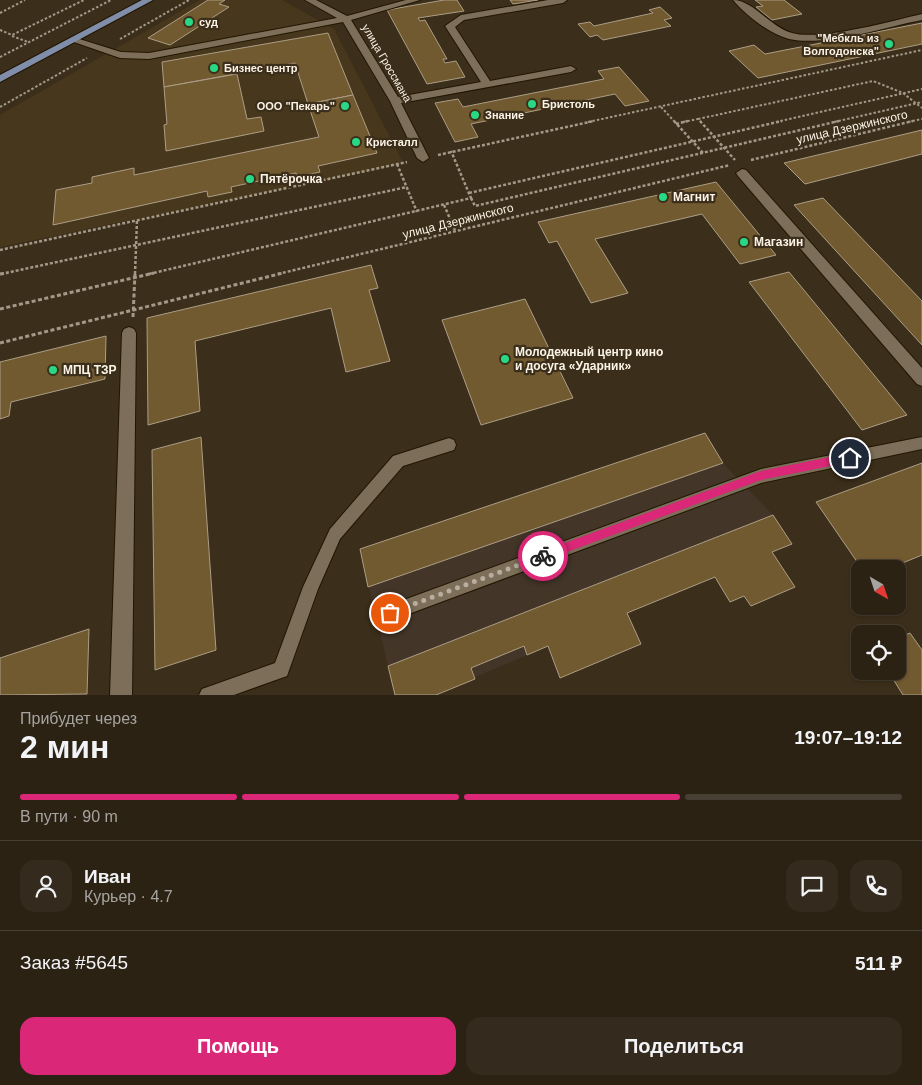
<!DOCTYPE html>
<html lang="ru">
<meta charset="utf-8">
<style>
body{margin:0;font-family:Helvetica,sans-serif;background:#342a1d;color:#f1f3f6;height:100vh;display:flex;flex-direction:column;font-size:19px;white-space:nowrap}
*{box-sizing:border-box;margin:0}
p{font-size:16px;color:#a6a4a0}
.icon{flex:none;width:28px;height:28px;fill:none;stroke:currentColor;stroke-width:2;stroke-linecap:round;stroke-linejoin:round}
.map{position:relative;height:695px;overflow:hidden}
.details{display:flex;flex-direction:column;background:#2c2214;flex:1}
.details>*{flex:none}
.needle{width:32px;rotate:141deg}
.fabs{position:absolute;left:851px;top:560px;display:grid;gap:10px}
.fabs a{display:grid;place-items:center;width:55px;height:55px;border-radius:10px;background:#2c2214;box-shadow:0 1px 4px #0004,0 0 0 1px #483f34;font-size:25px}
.pin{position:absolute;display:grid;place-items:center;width:42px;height:42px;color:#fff;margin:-21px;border:2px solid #fff;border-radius:50%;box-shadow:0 1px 5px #0007}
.courier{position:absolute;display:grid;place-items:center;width:50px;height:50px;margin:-25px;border:4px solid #db2777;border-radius:50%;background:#fff;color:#222;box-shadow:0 1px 6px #0007}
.overview em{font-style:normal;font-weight:700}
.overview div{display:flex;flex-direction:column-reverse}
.overview{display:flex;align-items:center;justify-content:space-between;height:85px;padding:0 20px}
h1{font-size:32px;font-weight:700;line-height:38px}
.bar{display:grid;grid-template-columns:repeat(4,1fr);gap:8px 5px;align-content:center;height:60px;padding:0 20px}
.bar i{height:6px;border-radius:4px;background:#483f34}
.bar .on{background:#db2777}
.bar p{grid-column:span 4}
.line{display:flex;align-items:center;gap:12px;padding:0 20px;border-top:1px solid #483f34}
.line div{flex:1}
.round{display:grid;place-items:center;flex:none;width:52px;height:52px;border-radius:15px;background:#342a1d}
.action{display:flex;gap:10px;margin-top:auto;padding:10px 20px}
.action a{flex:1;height:58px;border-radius:15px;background:#db2777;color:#fff;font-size:20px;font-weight:700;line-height:58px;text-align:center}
.action a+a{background:#342a1d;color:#f1f3f6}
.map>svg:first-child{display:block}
.built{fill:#47371c}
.industrial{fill:#433528}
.building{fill:#715930;stroke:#ac9e86}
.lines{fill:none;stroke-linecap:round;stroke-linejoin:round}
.lane-casing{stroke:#211603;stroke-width:2}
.street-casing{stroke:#211603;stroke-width:2}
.primary-casing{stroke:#211603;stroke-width:2}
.path-far2{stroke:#a39989;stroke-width:2;stroke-dasharray:2.5 2;stroke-linecap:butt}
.path-far1{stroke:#a39989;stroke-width:2.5;stroke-dasharray:3 2;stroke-linecap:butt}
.path{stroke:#a39989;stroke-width:3;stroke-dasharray:4 2.5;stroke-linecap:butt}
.lane{fill:#7c6e58;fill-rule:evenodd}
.street{fill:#7c6e58;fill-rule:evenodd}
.primary{fill:#808eaa;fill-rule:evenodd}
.route{fill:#db2777}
.done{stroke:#b8ae9f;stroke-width:5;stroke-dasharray:0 9}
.poi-dot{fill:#29d885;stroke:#3b2e1a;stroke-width:2}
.labels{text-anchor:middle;stroke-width:4.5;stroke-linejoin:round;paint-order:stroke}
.far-poi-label{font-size:11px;font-weight:bold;fill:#fbf3e6;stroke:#3b2e1a;text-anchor:start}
.far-street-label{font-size:11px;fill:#fbf3e6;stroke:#3b2e1a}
.street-label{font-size:12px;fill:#fbf3e6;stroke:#3b2e1a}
.poi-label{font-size:12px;font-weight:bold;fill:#fbf3e6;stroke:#3b2e1a;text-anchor:start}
</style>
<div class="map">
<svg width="922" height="695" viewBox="0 0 922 695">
<rect width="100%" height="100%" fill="#3b2e1a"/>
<polygon class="built" points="200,0 282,0 334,29 404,164 0,247 0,115"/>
<polygon class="industrial" points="705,433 723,463 773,515 792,544 772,552 795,587 751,606 744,596 730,602 715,577 627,613 641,644 561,678 548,646 434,695 395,695 360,549"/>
<g class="building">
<polygon points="208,0 225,0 219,4 229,7 170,45 148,38"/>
<polygon points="444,0 457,0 464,11 418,18 420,21 425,20 447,59 443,59 445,63 456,61 465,77 427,84 387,10"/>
<polygon points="510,0 538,0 513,4"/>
<polygon points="755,0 784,0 802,14 772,20 756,7 763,6"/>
<polygon points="660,7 672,18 664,20 671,26 603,40 597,35 590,37 578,24 590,22 594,26 653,13 649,10"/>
<polygon points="922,23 922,44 758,78 729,51 754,45 765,54"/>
<polygon points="328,33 353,95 308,104 295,63 164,87 162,62"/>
<polygon points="619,67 649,101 625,106 615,94 471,124 478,137 455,142 435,103 458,99 463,107 604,79 598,71"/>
<polygon points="237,74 247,119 261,117 264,131 166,151 164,125 167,124 164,87"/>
<polygon points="353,95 377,153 318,166 320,172 297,177 296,173 231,187 232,192 208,197 207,191 53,225 56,190 92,183 92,177 134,168 134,175 319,137 308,104"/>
<polygon points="922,130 922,154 805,184 784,163"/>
<polygon points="716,182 776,255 740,264 702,214 595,239 628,293 591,303 557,241 549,243 538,222"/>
<polygon points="823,198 922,301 922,345 794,205"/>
<polygon points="371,265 378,288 369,290 390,361 346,372 331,308 195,341 200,411 148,425 147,318"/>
<polygon points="789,272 907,415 862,430 749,282"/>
<polygon points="525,299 573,398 481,425 442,320"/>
<polygon points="106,336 105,379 11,402 9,416 0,419 0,362"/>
<polygon points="705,433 723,463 368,587 360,549"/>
<polygon points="201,437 216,650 155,670 152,450"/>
<polygon points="922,463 922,555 888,569 862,569 816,502"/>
<polygon points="773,515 792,544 772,552 795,587 751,606 744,596 730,602 715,577 627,613 641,644 560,678 548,646 527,655 524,646 471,668 475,679 436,695 395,695 388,666"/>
<polygon points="89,629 87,694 0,695 0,658"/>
<polygon points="910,633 922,650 922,695 903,695 888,671 898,671 898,638"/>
</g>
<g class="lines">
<g class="lane-casing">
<g id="lane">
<polygon points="922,437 922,449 761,483 390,621 384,619 382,613 384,607 390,605 761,469"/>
<polygon points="449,438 454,440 456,445 454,450 403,466 340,539 318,589 287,676 234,695 199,695 202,689 275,663 303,587 330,529 393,456"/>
</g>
</g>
<g class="street-casing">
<g id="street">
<polygon points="305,0 316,0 347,16 406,0 420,0 351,20 398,97 481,82 445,26 461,15 548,0 567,0 563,3 464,20 455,27 490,81 571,66 576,69 571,72 401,103 429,158 423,162 417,158 390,101 343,22 149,59 120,58 68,40 73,37 121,52 149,53 337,18"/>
<path d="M 733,0 C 753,0 770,27 792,33 C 820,41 892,21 922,14 L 922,20 C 885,27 825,47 789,39 C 769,34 746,15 733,0 Z"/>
<polygon points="742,169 746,170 922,368 922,386 917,384 738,176 736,173"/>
<polygon points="129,327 134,329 136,333 132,695 110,695 122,333 124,329"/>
</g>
</g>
<g class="primary-casing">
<polygon id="primary" points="142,0 153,0 0,82 0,75"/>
</g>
<g class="path-far2">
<polyline points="0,13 25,0"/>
<polyline points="0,30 12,35 84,0"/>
<polyline points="12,36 28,42"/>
<polyline points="120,39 189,0"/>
<polyline points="0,57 111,0"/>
<polyline points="0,107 87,58"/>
<polyline points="661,107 675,122"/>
<polyline points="698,119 873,81 903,93 922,108"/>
<polyline points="588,122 922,50"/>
<polyline points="683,122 698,119 701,122"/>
<polyline points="776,122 922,89"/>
<polyline points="834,122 922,102"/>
<polyline points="908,122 922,119"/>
</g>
<g class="path-far1">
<polyline points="674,121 703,153"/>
<polyline points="700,121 735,160"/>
<polyline points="676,124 688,121"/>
<polyline points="438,155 594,121"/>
<polyline points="751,160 913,121"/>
<polyline points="397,164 417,212"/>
<polyline points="469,193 782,121"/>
<polyline points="471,198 475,206 839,121"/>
<polyline points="444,205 455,230"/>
<polyline points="0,250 407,162"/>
<polyline points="1,274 407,187"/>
<polyline points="135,274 137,220"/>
<polyline points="149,274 471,198 451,151"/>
<polyline points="278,274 730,165"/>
</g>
<g class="path">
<polyline points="0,274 7,273"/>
<polyline points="0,309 154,273"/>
<polyline points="133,317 135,273"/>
<polyline points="0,343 283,273"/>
</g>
<use href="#lane" class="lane"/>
<use href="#street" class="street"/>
<use href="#primary" class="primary"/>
</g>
<polygon class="route" points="850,453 855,458 850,462 761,480 543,561 538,556 543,551 761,471"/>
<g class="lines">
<polyline class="done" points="390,613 543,556"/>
</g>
<g class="poi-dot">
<circle cx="189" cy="22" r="5"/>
<circle cx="889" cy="44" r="5"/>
<circle cx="214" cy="68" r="5"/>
<circle cx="532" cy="104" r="5"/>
<circle cx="345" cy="106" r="5"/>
<circle cx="475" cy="115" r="5"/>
<circle cx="356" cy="142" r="5"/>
<circle cx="250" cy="179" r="5"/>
<circle cx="663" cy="197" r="5"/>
<circle cx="744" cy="242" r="5"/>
<circle cx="505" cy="359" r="5"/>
<circle cx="53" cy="370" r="5"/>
</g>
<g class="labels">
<g class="far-poi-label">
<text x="199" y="26">суд</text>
<text x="879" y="42" text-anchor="end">"Мебкль из<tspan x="879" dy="13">Волгодонска"</tspan></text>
<text x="224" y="72">Бизнес центр</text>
<text x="542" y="108">Бристоль</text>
<text x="335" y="110" text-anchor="end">ООО "Пекарь"</text>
<text x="485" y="119">Знание</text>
<text x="366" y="146">Кристалл</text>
</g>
<g class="far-street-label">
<text transform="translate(387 63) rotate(60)" y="4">улица Гроссмана</text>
</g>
<g class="street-label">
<text transform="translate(852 127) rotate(-13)" y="4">улица Дзержинского</text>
<text transform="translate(458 221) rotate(-14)" y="4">улица Дзержинского</text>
</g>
<g class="poi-label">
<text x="260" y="183">Пятёрочка</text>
<text x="673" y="201">Магнит</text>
<text x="754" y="246">Магазин</text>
<text x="515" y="356">Молодежный центр кино<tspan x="515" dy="14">и досуга «Ударник»</tspan></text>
<text x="63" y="374">МПЦ ТЗР</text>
</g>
</g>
</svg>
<div class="fabs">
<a><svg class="needle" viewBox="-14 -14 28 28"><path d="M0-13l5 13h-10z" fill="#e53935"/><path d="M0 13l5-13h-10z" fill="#a6a4a0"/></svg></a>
<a><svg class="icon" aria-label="locate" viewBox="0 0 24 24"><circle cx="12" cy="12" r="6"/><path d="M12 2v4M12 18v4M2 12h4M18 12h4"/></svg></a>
</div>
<div class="pin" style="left:390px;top:613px;background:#ea580c"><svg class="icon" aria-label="bag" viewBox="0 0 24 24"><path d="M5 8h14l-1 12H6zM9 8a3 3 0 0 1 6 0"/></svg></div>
<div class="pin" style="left:850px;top:458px;background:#1f2937"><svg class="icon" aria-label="home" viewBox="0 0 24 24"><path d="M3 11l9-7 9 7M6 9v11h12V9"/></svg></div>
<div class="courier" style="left:543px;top:556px"><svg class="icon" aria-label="bike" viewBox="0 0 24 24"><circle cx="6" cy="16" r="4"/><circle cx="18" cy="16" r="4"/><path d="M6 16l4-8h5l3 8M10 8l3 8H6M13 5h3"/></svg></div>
</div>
<section class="details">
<div class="overview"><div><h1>2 мин</h1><p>Прибудет через</p></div><em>19:07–19:12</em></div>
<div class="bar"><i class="on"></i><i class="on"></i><i class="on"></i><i></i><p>В пути · 90 m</p></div>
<div class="line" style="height:90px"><a class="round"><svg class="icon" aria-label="person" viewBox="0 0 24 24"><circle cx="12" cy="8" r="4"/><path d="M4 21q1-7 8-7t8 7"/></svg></a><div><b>Иван</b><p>Курьер · 4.7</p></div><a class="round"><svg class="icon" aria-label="chat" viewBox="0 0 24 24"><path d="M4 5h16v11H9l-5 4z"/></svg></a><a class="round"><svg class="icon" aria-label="phone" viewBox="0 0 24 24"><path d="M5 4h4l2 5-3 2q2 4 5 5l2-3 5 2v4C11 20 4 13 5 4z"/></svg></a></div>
<div class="line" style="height:65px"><div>Заказ #5645</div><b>511 ₽</b></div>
<div class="action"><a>Помощь</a><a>Поделиться</a></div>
</section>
